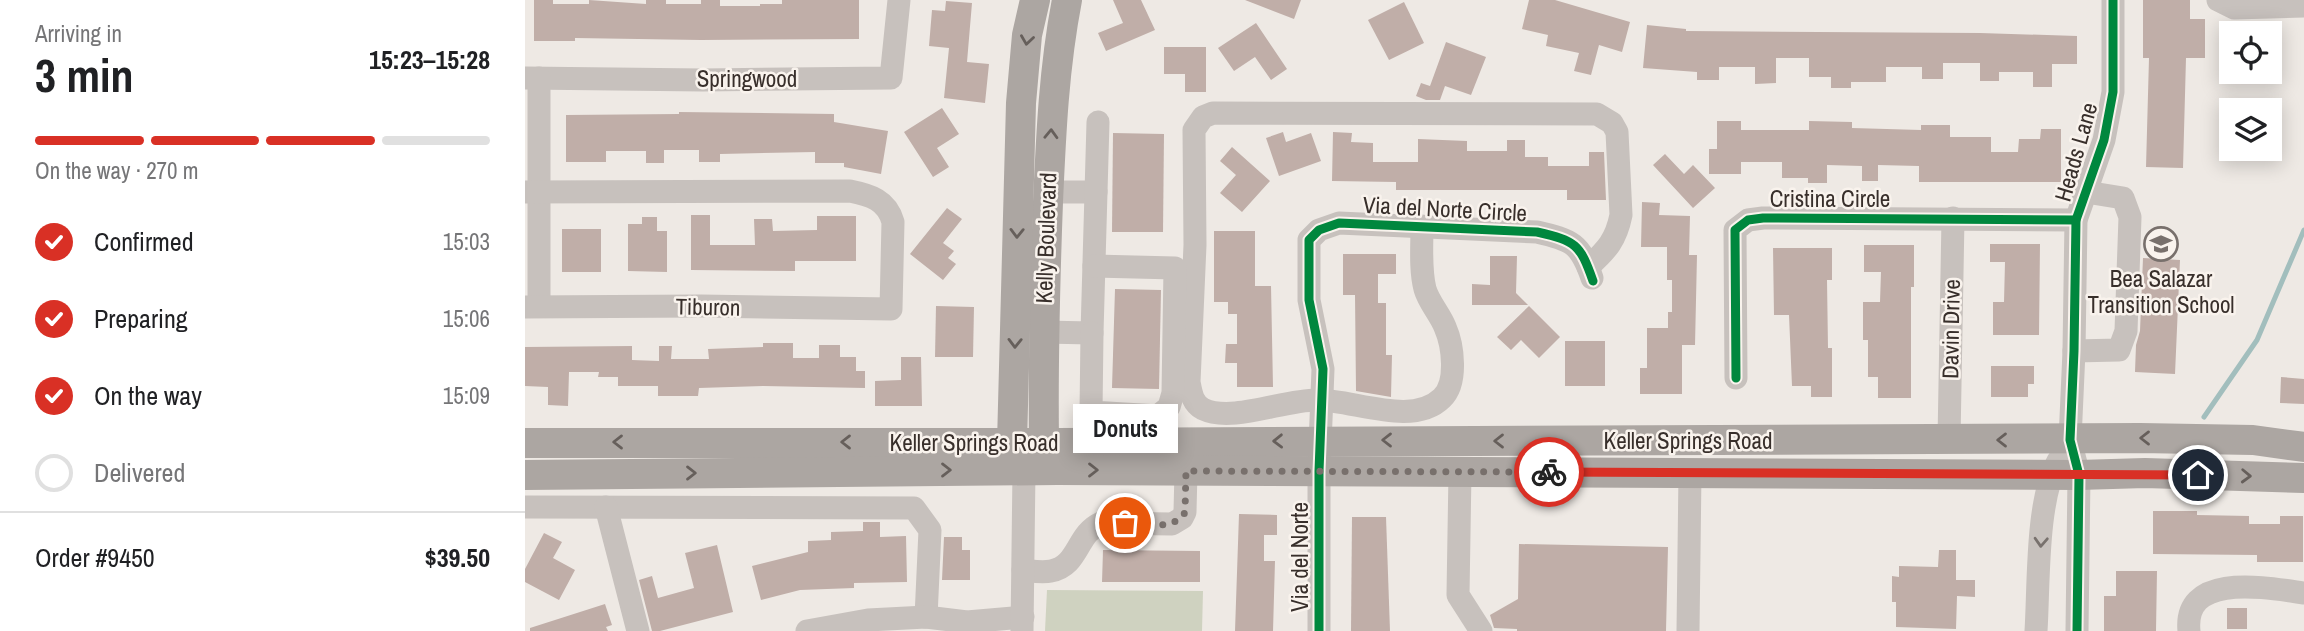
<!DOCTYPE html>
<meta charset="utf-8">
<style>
body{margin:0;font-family:"Archivo Narrow",sans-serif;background:#f2f2f2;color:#202124;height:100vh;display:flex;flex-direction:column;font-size:26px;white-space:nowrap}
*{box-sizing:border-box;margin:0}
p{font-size:23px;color:#757577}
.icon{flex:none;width:38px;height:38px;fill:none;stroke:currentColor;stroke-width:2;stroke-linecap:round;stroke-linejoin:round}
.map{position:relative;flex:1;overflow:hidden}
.details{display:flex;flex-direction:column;background:#fff;width:525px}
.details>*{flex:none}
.fabs{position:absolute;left:1694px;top:21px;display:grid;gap:14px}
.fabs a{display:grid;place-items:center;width:63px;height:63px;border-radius:0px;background:#fff;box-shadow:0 4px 18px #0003;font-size:35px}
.pin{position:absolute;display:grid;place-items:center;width:60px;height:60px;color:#fff;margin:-30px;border:4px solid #fff;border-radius:50%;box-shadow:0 2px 7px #0007}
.courier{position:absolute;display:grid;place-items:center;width:70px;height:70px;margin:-35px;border:5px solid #d93025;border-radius:50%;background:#fff;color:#222;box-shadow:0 2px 9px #0007}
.bubble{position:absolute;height:49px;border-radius:0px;background:#fff;box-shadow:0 4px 18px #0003;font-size:23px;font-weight:800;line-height:49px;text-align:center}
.overview em{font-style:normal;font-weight:800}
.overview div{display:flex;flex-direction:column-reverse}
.overview{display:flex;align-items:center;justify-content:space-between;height:119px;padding:0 35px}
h1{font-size:46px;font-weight:800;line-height:52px}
.bar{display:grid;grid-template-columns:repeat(4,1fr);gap:10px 7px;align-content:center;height:84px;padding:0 35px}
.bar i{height:9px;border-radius:5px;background:#e0e0e0}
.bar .selected{background:#d93025}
.bar p{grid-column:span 4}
.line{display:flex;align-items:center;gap:18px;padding:0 35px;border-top:2px solid #e0e0e0}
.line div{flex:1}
ol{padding:0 35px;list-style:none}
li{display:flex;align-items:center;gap:21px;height:77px}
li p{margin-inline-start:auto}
li .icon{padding:7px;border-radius:50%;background:#d93025;color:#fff;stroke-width:4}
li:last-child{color:#757577}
li i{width:38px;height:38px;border:4px solid #e0e0e0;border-radius:50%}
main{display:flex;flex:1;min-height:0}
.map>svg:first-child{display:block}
.green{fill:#cfd2c0}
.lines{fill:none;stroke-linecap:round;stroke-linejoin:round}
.stream{stroke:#a2bebd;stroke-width:5}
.building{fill:#c0aea8}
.minor{stroke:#c7c1bd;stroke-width:23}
.major{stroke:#aca6a2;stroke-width:30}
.cycleway-casing{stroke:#f9f3ed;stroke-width:13}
.cycleway{stroke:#00873e;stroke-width:9}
.oneway{stroke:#665f5b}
.oneway2{stroke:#78716d}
.done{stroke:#78706c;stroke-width:7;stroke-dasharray:0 12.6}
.route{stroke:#d93025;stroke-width:9}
.labels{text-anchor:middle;stroke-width:5;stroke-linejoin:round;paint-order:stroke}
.street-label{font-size:23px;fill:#382f2b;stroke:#f9f3ed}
.poi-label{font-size:23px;fill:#382f2b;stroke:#f9f3ed}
</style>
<main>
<section class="details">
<div class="overview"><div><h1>3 min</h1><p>Arriving in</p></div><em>15:23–15:28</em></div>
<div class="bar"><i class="selected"></i><i class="selected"></i><i class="selected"></i><i></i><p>On the way · 270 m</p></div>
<ol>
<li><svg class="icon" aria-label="check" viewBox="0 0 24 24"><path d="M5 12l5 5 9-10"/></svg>Confirmed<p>15:03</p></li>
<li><svg class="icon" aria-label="check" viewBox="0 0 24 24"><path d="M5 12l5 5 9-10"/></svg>Preparing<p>15:06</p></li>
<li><svg class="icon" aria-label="check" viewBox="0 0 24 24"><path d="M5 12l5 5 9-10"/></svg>On the way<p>15:09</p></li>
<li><i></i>Delivered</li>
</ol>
<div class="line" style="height:91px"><div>Order #9450</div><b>$39.50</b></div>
</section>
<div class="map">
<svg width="1779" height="631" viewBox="0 0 1779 631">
<rect width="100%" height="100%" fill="#eee9e4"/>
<polygon class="green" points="522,590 678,591 677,631 520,631"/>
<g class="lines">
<polyline class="stream" points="1679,417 1732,340 1779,230"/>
</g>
<g class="building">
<polygon points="9,0 28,0 28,4 64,4 64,0 121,4 121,0 141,0 141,4 176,4 176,0 195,0 195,6 235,6 235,4 257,4 257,0 334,0 334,39 176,40 50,38 50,41 9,41"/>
<polygon points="588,0 616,0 630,30 581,51 573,33 598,23"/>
<polygon points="720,0 776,0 769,19"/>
<polygon points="1004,0 1030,0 1105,22 1097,52 1074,45 1066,75 1049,71 1054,53 1021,46 1023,35 997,29"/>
<polygon points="1618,0 1665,0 1665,19 1680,19 1680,58 1661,58 1658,168 1621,167 1624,58 1618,58"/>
<polygon points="421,1 447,3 442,62 464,64 460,103 419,98 424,48 404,46 407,10 420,11"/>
<polygon points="879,2 899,43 864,60 843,20"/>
<polygon points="731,23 762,69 746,80 730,57 709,71 693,48"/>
<polygon points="1122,25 1161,29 1161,31 1455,33 1552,36 1552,64 1527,64 1527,87 1508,87 1508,72 1474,72 1474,81 1455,81 1455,63 1418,63 1418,79 1397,79 1397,67 1361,67 1361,82 1326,82 1326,88 1306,88 1306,77 1284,77 1284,58 1251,58 1251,83 1230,84 1230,67 1194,67 1194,80 1172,80 1172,72 1118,68"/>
<polygon points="921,42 961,57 946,95 920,86 915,100 901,100 891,96 896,83 905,86"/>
<polygon points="639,47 681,47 681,92 660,92 660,74 639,74"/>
<polygon points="417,108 434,134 412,148 424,167 408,177 379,132"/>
<polygon points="154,112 309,114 309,122 363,131 356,174 319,167 319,163 290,163 290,152 195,154 195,162 174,162 174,150 139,150 139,163 121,163 121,151 81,151 81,162 41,162 41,115 154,114"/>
<polygon points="1192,121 1216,121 1216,130 1284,130 1284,121 1327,122 1327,128 1396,130 1396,125 1425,125 1425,137 1466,137 1466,152 1493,152 1494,139 1515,139 1516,129 1536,129 1536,182 1394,182 1394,166 1353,165 1353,181 1337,181 1337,166 1302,165 1302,183 1283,183 1283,178 1257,178 1257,162 1216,162 1216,174 1184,174 1184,149 1192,149"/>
<polygon points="758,132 761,142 786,133 796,161 754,176 741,138"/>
<polygon points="808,132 827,133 826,142 848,143 848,162 893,162 893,139 942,141 942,151 982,151 982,140 1000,140 1000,157 1023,157 1023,166 1064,166 1064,152 1079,152 1081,200 1042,200 1042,190 871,190 871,182 807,181"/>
<polygon points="588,133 639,134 638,232 587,232"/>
<polygon points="707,147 745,181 717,212 695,193 711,175 695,161"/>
<polygon points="1140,154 1159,174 1168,165 1190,188 1168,208 1128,165"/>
<polygon points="1117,202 1135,203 1134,215 1165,216 1164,255 1172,255 1170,345 1157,345 1157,394 1115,394 1115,368 1122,368 1122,328 1143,328 1143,312 1147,312 1147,280 1142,280 1142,247 1116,247"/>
<polygon points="422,208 437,219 418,243 429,251 423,258 431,264 418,280 385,254"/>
<polygon points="166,215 185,215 185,245 230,245 229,219 247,219 248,231 292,230 292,216 331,216 331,261 270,261 270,271 166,270"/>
<polygon points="117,217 132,217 132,231 142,231 142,272 103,271 103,224 117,224"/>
<rect x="37" y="229" width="39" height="43"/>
<polygon points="689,231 730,231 730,286 746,286 748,387 712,387 712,363 700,363 701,344 712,344 712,314 703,314 703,302 689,302"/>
<polygon points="1465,244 1515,244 1514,335 1468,335 1468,302 1479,302 1480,262 1465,262"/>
<polygon points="1339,245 1389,245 1389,287 1386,287 1386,398 1353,398 1353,377 1343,377 1343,340 1338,340 1338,302 1355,302 1356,272 1339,272"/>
<polygon points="1248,248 1307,248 1307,280 1302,280 1303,348 1307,348 1307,397 1286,397 1286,386 1267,386 1264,315 1249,315"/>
<polygon points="818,254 871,254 871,274 853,274 853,303 861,303 861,355 867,355 866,397 831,391 830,295 818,295"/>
<polygon points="965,256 992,256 991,293 1003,305 947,305 947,284 965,285"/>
<polygon points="1618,258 1655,260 1650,374 1610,372 1611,345 1615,331"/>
<polygon points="590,289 636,290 634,389 587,388"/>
<polygon points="411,306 449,307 448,357 410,357"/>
<polygon points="1004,306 1035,337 1014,358 996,340 986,350 972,337"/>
<rect x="1040" y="341" width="40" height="45"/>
<polygon points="238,343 268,343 268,358 294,358 294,345 315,345 315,357 331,357 331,371 340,371 340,388 238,386 174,388 173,396 133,396 133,386 93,386 93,377 73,377 74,372 44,372 43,406 23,405 23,387 0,386 0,347 107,346 107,360 134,361 134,346 147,346 146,359 184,359 183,349 238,347"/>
<polygon points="376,357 396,357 397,406 350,406 350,381 376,380"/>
<polygon points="1466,366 1509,366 1509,384 1503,384 1503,397 1466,397"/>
<polygon points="1756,377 1779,379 1779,404 1755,403"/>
<polygon points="1628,511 1672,511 1672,515 1724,516 1724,524 1755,524 1755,516 1778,516 1778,562 1732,562 1732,555 1628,554"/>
<polygon points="714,514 752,515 752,535 739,535 739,561 750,561 748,631 710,631"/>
<polygon points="827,517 861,517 865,631 826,631"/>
<polygon points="338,522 355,522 355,537 381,536 382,582 329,583 329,588 275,590 236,600 227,566 283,552 283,541 306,540 306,532 338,531"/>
<polygon points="19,533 37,542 28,558 50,570 34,600 0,582 0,569"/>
<polygon points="419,537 437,537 437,550 445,550 445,580 417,580"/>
<polygon points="994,544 1143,547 1141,631 992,631 992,629 969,628 965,615 993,599"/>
<polygon points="192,545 208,612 135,631 127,631 114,580 127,576 133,598 169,588 160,553"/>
<polygon points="578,550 675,551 675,582 577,582"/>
<polygon points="1414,550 1431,550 1431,580 1450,580 1450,597 1432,596 1431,629 1371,627 1371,602 1367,602 1367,576 1374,577 1374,566 1413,567"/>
<polygon points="1591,571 1632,571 1631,631 1579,631 1579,596 1591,596"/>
<polygon points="80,604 87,625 81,627 83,631 5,631 5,628"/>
<rect x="1702" y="608" width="20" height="21"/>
</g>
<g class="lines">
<g class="minor">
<polyline points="1693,0 1709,8 1779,6"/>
<polyline points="0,78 178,80 366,78 374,0"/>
<polyline points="14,78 14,306"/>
<path d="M 0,192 L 325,191 C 345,195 362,200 368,222 L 366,309 L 176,306 L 0,307"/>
<polyline points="523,192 571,192"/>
<path d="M 897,226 C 897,247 895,269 900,289 C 904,303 915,314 920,327 C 928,345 933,383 917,398 C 888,427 829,400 793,400 C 761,399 707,423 678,409 C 667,403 666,392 664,382 L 670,245 L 669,130 L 678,117 L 688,113 L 1072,114 L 1087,123 L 1092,132 L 1096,215 C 1091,240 1082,250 1063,267"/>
<polyline points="518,332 567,333 573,122"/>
<polyline points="567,333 566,412 633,416 644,407 648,393 650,268 569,266"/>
<polyline points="1549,351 1594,350 1601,331 1605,217 1598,198 1561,192"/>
<polyline points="1211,378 1210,230 1223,220 1238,218 1551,220"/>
<polyline points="1424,440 1428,218"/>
<polyline points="935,472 933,595 956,631"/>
<polyline points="0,507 389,508 405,530 401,617"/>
<polyline points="81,507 113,631"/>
<path d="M 498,570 C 507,571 517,573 526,571 C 554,566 551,534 576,523 L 647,524 L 657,518 L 660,512 L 661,471"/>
<polyline points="282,631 343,620 401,617 442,622 498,617"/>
<polyline points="497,631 499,470"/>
<path d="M 794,631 L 794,471 L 798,369 L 784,300 L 784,240 L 794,230 L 814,223 L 1012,232 C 1047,240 1055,243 1067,278"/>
<polyline points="1163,631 1165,473"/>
<path d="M 1511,631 C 1514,584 1511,501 1533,461"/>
<polyline points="1552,631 1554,475 1545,440 1549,351 1551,220 1579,140 1588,92 1588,0"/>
<path d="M 1664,631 C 1658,571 1743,588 1779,593"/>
</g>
<g class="major">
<polyline points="0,443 532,443 1615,438 1728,440 1779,447"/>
<path d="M 508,458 L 519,443 C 518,363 520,283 523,202 C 526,134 529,67 542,0"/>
<polyline points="495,460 487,443 496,103 502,35 510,0"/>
<polyline points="0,475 532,470 1554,475 1620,473 1779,478"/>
</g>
<g class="cycleway-casing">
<g id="cycleway">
<polyline points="1211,378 1210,230 1223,220 1238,218 1551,220"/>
<path d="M 794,631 L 794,471 L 798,369 L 784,300 L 784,240 L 794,230 L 814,223 L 1012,232 C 1051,241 1055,244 1068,281"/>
<polyline points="1552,631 1554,475 1545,440 1549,351 1551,220 1579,140 1588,92 1588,0"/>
</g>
</g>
<use href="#cycleway" class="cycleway"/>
</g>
<defs><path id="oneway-chevron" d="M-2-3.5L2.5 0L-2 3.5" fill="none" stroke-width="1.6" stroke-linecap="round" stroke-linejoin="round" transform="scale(1.75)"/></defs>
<g class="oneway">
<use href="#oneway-chevron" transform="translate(502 40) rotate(98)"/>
<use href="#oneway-chevron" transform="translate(526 134) rotate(-88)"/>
<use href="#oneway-chevron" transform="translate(492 233) rotate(91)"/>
<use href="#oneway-chevron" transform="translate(490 343) rotate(91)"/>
<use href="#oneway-chevron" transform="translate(1620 438) rotate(-180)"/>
<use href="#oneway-chevron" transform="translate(862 440) rotate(-180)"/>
<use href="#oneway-chevron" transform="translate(1477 440) rotate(180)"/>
<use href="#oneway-chevron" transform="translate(753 441) rotate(179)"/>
<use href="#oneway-chevron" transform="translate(974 441) rotate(-180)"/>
<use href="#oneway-chevron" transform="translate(93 442) rotate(180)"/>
<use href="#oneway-chevron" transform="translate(321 442) rotate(-180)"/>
<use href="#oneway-chevron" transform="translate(421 470)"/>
<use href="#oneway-chevron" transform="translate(568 470)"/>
<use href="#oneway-chevron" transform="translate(166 473)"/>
<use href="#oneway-chevron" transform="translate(1721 476) rotate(2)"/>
</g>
<use class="oneway2" href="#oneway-chevron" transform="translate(1516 542) rotate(93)"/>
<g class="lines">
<path class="done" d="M 600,523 C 617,524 651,531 660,512 L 661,471 L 1024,472"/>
<polyline class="route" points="1024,472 1673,475"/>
</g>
<defs>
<g id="school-ring" transform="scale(1.75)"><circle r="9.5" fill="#f9f3ed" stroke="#78706c" stroke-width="1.5"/><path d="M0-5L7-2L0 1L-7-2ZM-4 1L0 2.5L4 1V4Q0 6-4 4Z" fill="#78706c"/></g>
</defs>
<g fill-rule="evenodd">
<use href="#school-ring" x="1636" y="244"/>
</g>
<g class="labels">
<g class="street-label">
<text x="222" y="87">Springwood</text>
<text transform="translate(1551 152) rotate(-74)" y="8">Heads Lane</text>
<text x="1305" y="207">Cristina Circle</text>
<text transform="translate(920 209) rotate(3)" y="8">Via del Norte Circle</text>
<text transform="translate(521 238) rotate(-88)" y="8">Kelly Boulevard</text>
<text transform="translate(183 307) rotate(1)" y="8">Tiburon</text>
<text transform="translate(1426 329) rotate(-89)" y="8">Davin Drive</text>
<text x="1163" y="449">Keller Springs Road</text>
<text x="449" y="451">Keller Springs Road</text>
<text transform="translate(775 557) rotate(-90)" y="8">Via del Norte</text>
</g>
<g class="poi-label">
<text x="1636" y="287">Bea Salazar<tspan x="1636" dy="26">Transition School</tspan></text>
</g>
</g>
</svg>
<div class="fabs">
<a><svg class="icon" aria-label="locate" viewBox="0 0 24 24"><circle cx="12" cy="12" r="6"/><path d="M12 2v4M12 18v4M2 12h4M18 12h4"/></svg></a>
<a><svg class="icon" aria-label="layers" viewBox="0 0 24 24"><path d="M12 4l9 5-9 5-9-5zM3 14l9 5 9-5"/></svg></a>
</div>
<div class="pin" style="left:600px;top:523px;background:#ea580c"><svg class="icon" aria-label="bag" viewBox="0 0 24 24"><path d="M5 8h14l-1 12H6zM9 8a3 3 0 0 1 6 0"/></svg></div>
<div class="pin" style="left:1673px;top:475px;background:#1f2937"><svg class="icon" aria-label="home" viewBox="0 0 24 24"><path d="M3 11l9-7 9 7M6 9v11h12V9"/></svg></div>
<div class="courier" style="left:1024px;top:472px"><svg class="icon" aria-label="bike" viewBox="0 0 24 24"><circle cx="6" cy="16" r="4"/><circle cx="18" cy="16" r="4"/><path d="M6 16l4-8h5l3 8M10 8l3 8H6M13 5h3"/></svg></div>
<div class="bubble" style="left:548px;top:404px;width:105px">Donuts</div>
</div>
</main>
